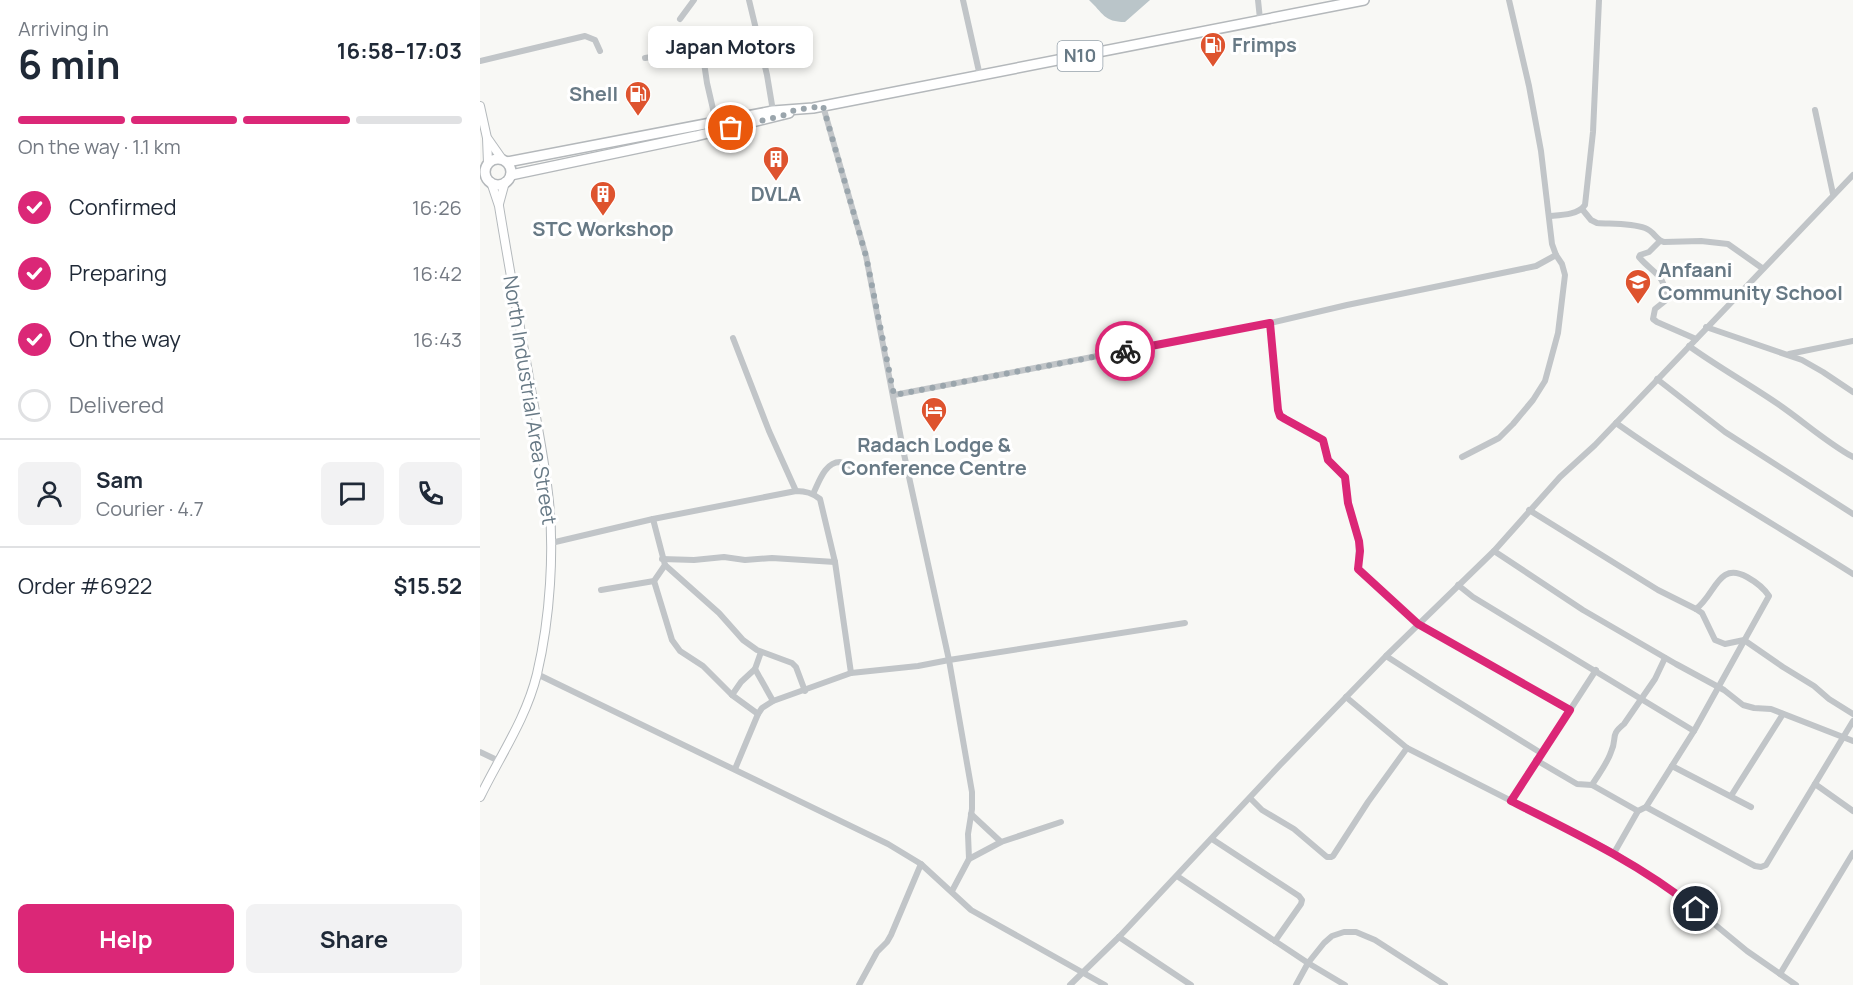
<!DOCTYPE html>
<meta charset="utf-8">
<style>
body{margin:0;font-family:Manrope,sans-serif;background:#f2f2f3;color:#1f2937;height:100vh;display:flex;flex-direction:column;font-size:22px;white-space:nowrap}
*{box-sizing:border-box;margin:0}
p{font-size:20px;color:#747a83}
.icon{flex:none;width:33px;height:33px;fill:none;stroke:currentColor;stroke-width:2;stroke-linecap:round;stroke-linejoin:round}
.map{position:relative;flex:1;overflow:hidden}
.side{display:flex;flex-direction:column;background:#fff;width:480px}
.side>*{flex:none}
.pin{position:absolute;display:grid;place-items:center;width:51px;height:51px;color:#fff;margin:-26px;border:3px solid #fff;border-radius:50%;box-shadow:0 2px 6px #0007}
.courier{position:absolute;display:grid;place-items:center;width:60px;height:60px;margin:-30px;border:4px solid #db2777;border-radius:50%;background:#fff;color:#222;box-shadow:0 2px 8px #0007}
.bubble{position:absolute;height:42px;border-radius:9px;background:#fff;box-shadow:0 3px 9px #0003;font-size:20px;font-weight:700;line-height:42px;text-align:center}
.headline em{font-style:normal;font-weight:700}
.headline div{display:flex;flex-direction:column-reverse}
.headline{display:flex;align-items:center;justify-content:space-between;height:102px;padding:0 18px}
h1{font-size:39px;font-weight:700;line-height:45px}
.bar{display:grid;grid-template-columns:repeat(4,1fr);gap:9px 6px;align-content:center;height:72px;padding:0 18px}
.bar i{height:8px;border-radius:4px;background:#e0e1e3}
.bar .selected{background:#db2777}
.bar p{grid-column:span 4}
.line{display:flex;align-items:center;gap:15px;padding:0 18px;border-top:2px solid #e0e1e3}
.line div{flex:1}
.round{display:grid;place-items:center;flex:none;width:63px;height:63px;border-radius:9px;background:#f2f2f3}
ol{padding:0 18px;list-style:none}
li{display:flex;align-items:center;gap:18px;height:66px}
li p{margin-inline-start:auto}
li .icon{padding:6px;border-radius:50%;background:#db2777;color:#fff;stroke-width:4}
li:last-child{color:#747a83}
li i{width:33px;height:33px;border:3px solid #e0e1e3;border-radius:50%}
.button{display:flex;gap:12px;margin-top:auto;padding:12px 18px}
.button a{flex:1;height:69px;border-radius:9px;background:#db2777;color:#fff;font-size:24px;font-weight:700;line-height:69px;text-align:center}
.button a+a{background:#f2f2f3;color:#1f2937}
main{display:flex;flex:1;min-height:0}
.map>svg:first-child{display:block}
.water{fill:#bac5c9}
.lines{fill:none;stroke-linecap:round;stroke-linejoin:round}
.major-casing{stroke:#b4b9bc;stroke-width:10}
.highway-casing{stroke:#b4b8bb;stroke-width:12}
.minor{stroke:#c1c5c8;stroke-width:6}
.major{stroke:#fff;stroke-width:8}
.highway{stroke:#fff;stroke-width:9}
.done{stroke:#9aa5ac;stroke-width:6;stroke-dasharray:0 10.8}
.route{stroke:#db2777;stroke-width:8}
.labels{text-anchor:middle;stroke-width:6;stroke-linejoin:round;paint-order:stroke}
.shield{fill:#fff;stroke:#95a1aa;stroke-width:1.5}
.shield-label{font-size:18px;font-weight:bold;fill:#677985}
.poi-label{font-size:20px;font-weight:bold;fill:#677985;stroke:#fff}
.street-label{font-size:20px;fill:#677985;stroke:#fff}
</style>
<main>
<section class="side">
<div class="headline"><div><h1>6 min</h1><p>Arriving in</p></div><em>16:58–17:03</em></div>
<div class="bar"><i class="selected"></i><i class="selected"></i><i class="selected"></i><i></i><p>On the way · 1.1 km</p></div>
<ol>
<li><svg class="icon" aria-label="check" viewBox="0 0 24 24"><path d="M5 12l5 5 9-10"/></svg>Confirmed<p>16:26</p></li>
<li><svg class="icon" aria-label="check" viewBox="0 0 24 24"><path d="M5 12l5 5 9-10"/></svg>Preparing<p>16:42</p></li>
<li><svg class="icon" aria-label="check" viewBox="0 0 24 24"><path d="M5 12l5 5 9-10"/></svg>On the way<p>16:43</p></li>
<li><i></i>Delivered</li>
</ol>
<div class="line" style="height:108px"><a class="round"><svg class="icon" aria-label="person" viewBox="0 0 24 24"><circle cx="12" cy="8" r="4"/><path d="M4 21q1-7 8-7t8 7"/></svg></a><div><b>Sam</b><p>Courier · 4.7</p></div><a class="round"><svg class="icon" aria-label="chat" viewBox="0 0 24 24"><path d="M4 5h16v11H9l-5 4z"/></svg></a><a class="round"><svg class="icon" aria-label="phone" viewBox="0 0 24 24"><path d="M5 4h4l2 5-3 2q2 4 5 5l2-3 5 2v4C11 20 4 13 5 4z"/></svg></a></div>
<div class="line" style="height:78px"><div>Order #6922</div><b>$15.52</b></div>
<div class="button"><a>Help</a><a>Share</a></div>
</section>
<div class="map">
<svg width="1373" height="985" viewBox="0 0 1373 985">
<rect width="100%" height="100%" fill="#f8f8f5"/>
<path class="water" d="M 609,0 L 670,0 L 645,22 C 624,22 623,13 609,0 Z"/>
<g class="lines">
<g class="major-casing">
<g id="major">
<polyline points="0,106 7,138 8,163"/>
<polyline points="8,139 22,159"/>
<polyline points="19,204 25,182"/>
<path d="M 0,797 C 20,756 46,719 57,674 C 70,619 75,549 68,493 C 64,458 57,424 51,389 C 40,328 29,267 19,206 L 11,182"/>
</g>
</g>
<g class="highway-casing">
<g id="highway">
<circle cx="18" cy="172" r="13"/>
<polyline points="27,162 293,111 333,108 884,0"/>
<polyline points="31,175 216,136 309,113"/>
</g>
</g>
<g class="minor">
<polyline points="269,0 287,75 293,111"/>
<polyline points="483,0 500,76"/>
<polyline points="778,0 780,19"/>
<polyline points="200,19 214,0"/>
<polyline points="165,58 222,49"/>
<polyline points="0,61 105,36 115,40 120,51"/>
<polyline points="343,106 386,256 424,454 469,660 492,792 492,809 488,834 489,859 472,891"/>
<polyline points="1335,110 1353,194"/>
<polyline points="236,122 227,83 222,49 279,38"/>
<path d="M 1102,209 L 1111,220 L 1117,223 C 1132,224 1151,223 1165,228 C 1174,231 1176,240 1184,242 L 1221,241 L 1248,244 L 1282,268"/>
<path d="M 1069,216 C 1081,215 1098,215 1105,205 L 1113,132 L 1119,0"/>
<path d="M 1180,241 L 1169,252 L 1160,255 L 1159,257 C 1173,274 1187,274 1185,301 L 1175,309 L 1173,319 L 1177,322 L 1216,339"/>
<polyline points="790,323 798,410 800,416 805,419 843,440 848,460 865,477 868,503 879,541 878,569 938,624 1090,710"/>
<polyline points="1226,327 1322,360 1343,372 1373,392"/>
<polyline points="253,338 289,431 316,491"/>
<path d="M 1209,346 C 1238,367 1269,384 1298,404 C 1323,421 1346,442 1373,457"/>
<polyline points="1309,354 1373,341"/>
<polyline points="1177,379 1245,432 1373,514"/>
<polyline points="414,395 790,323 867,305 1056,266 1076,255 1072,244 1061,151 1049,86 1029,0"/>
<path d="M 1136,423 C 1212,477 1294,524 1373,574"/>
<polyline points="982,457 1019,438 1033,424 1053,400 1065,381 1078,333 1085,275 1082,264 1076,255"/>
<path d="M 333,494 C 339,482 345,462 360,462 L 391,474 L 428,472"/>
<path d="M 1049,510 L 1178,590 L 1216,609 C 1236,594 1238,561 1267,577 C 1276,582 1283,587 1289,596 L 1214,731 L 1166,807 L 1158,811 L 1134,853"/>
<path d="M 71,543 L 173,519 L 316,491 C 326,491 332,493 340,499 L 355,562 L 371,673"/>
<polyline points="1014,551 1103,610 1196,664 1244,690 1263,705 1274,708 1291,709 1373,741"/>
<polyline points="182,559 214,560 244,557 265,560 292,558 355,562"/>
<polyline points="185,565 239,613 263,640 277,650 312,663 316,667 325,691"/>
<polyline points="174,581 192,640 200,651 223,666 252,695 278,714"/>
<polyline points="978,585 993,597 1214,731"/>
<polyline points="121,590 174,581 185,565 173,519"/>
<polyline points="1216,609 1222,613 1235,640 1245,644 1264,640 1303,667 1334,686 1349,699 1373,714"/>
<polyline points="906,656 959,690 1061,753"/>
<polyline points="275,669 293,701"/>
<polyline points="57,674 408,844 441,864 491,910 625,985"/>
<polyline points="252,695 261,682 275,669 281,652"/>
<polyline points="866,697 927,748 1134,853 1199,895 1267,951 1316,985"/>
<polyline points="0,752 19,761"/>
<polyline points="1056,760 1097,784 1112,785 1158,811"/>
<polyline points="1192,766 1271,807"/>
<polyline points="255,769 278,714 282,708 293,701 371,673 438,666 469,660 705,623"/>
<polyline points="1335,784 1373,811"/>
<path d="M 1112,785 C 1118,775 1127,764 1131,752 C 1138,737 1129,736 1144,724 L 1175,679 L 1185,658"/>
<polyline points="1251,796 1303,714"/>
<polyline points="770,798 782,810 814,829 847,857 851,857 853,856 888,802 927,748"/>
<polyline points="1031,801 1116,670"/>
<polyline points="1166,807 1275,866 1281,867 1286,865 1292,855 1373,721"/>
<polyline points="491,814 521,842"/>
<polyline points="732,839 819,896 822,900 821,904 795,941"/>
<polyline points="489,859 521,842 581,822"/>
<polyline points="697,876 828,963 865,985"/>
<polyline points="639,937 711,985"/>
<polyline points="1300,974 1373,853"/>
<polyline points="379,985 397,952 407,942 411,935 441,864"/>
<polyline points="590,985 639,937 800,765 906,656 1014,551 1080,477 1115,445 1373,175"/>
<polyline points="816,985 828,963 844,943 852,936 864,932 876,932 895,940 965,985"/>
</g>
<use href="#major" class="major"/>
<use href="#highway" class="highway"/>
</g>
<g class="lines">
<polyline class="done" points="251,128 305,115 315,110 343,106 386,256 414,395 645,351"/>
<path class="route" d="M 645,351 L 790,323 L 798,410 L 800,416 L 805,419 L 843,440 L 848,460 L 865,477 L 868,503 L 879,541 L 880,551 L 878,569 L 938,624 L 1090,710 L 1031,801 C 1095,833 1160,864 1216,909"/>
</g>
<defs>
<g id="fuel-pin" transform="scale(1.35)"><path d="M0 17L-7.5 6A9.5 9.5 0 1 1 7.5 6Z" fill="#de532e" stroke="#fff"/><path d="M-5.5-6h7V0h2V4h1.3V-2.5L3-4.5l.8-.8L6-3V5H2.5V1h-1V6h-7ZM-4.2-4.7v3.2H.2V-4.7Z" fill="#fff"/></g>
<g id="building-pin" transform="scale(1.35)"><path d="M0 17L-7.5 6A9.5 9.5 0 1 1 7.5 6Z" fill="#de532e" stroke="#fff"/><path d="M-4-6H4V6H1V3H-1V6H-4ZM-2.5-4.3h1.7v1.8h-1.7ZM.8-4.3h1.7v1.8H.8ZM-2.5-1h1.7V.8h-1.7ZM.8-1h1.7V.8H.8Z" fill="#fff"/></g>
<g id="school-pin" transform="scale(1.35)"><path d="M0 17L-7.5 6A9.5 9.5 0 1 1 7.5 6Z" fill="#de532e" stroke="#fff"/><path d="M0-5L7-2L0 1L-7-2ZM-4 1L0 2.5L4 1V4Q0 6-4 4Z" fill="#fff"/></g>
<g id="hotel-pin" transform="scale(1.35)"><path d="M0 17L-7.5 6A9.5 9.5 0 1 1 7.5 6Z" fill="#de532e" stroke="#fff"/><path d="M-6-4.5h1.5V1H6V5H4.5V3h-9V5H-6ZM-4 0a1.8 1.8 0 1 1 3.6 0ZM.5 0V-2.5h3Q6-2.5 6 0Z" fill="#fff"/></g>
</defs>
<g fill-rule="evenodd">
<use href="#fuel-pin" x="733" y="45"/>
<use href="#fuel-pin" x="158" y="94"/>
<use href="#building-pin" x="296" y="159"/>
<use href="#building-pin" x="123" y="194"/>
<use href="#school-pin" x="1158" y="282"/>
<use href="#hotel-pin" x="454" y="410"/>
</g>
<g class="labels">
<rect class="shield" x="577.5" y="41" width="45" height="30" rx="4.5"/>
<g class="shield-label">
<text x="600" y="62">N10</text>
</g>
<g class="poi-label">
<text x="752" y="52" text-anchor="start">Frimps</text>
<text x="138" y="101" text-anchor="end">Shell</text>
<text x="296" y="201">DVLA</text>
<text x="123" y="236">STC Workshop</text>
<text x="1178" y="277" text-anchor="start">Anfaani<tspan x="1178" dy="23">Community School</tspan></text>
<text x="454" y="452">Radach Lodge &amp;<tspan x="454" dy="23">Conference Centre</tspan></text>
</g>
<g class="street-label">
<text transform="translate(50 400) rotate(81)" y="7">North Industrial Area Street</text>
</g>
</g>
</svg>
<div class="pin" style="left:251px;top:128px;background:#ea580c"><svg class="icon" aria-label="bag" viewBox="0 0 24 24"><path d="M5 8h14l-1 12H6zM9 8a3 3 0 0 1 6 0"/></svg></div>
<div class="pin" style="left:1216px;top:909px;background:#1f2937"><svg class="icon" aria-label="home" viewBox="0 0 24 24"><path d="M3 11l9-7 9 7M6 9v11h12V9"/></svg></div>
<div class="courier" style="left:645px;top:351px"><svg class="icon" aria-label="bike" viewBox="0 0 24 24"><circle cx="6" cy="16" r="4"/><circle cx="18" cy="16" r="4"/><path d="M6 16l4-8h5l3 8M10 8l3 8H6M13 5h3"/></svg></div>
<div class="bubble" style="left:168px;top:26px;width:165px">Japan Motors</div>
</div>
</main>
